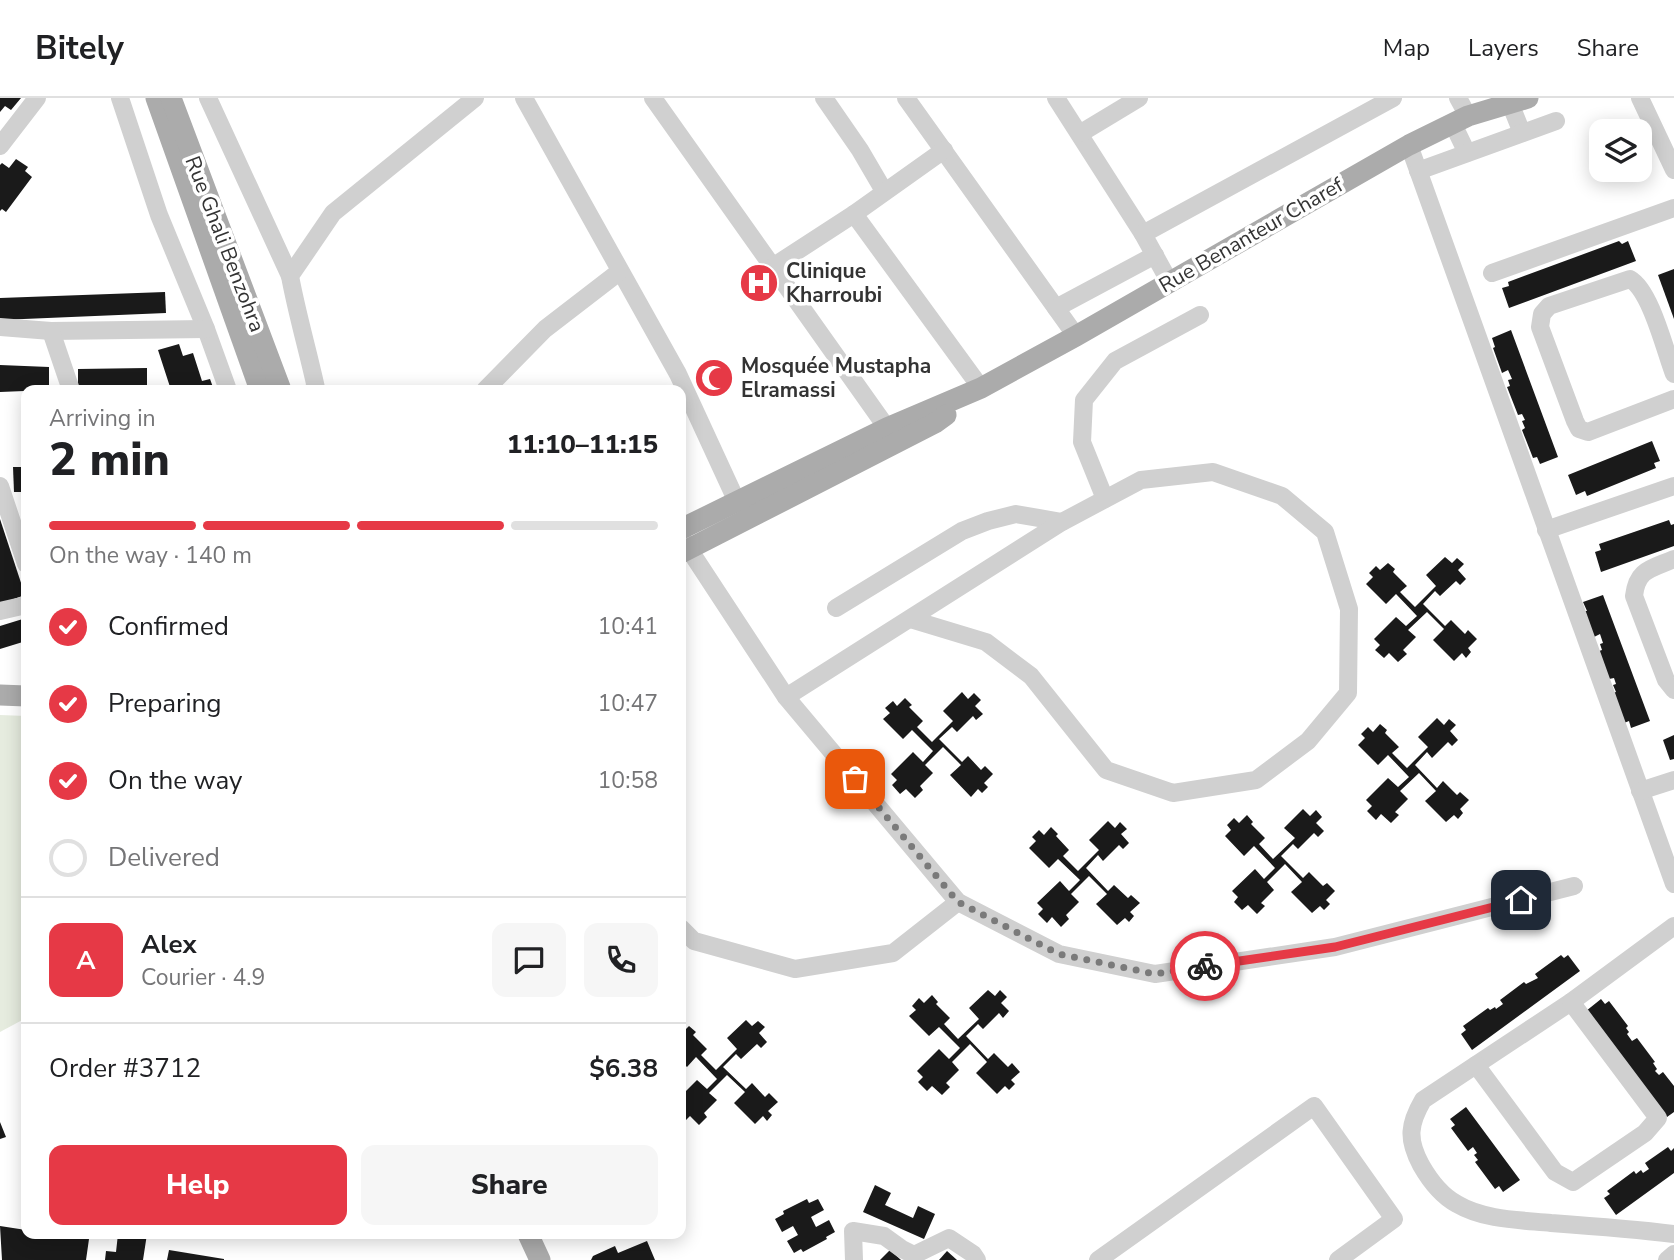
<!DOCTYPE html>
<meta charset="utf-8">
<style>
body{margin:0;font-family:"Nunito Sans",sans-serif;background:#f6f6f6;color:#202124;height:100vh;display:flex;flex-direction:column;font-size:26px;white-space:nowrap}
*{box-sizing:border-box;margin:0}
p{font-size:23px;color:#757577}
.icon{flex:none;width:38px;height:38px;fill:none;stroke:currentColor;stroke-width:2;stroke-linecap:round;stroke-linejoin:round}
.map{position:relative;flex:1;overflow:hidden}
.sheet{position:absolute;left:21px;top:287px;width:665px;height:854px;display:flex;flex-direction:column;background:#fff;border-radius:14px;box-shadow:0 4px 18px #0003}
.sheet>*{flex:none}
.tools{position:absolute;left:1589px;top:21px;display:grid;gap:14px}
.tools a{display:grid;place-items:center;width:63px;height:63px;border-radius:14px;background:#fff;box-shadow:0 4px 18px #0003;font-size:35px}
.pin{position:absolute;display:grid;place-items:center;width:60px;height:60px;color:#fff;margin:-30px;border-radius:14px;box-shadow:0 4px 10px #0006}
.courier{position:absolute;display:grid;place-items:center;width:70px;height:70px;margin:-35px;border:5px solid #e63946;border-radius:50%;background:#fff;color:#222;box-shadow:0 2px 9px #0007}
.head em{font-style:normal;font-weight:800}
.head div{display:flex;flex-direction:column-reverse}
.head{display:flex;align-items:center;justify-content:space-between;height:119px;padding:0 28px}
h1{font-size:46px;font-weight:800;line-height:52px}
.bar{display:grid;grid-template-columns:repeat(4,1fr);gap:10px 7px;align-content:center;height:84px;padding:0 28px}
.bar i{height:9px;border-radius:5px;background:#e0e0e0}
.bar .selected{background:#e63946}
.bar p{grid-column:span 4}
.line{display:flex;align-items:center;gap:18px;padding:0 28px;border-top:2px solid #e0e0e0}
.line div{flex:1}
.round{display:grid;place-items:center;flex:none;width:74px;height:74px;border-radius:14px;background:#f6f6f6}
ol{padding:0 28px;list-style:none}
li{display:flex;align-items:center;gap:21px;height:77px}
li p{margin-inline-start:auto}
li .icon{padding:7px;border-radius:50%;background:#e63946;color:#fff;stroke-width:4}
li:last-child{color:#757577}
li i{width:38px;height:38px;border:4px solid #e0e0e0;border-radius:50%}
.cta{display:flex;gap:14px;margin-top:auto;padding:14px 28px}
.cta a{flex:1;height:80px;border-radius:14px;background:#e63946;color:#fff;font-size:28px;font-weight:800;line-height:80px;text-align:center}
.cta a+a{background:#f6f6f6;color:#202124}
header{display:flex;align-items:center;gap:42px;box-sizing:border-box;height:98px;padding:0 35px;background:#fff;border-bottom:2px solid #e0e0e0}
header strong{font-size:33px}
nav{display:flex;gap:38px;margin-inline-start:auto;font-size:24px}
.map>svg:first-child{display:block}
.green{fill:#e6ecdf}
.building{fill:#1a1a1a}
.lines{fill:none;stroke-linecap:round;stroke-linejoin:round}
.minor{stroke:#d0d0d0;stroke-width:18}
.major{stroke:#ababab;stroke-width:21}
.done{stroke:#7a7a7a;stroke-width:7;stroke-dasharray:0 12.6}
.route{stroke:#e63946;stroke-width:9}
.labels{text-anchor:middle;stroke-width:7;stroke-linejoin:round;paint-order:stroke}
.street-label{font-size:21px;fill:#333;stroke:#fff}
.poi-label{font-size:21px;font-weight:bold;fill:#333;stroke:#fff;text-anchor:start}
</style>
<header>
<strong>Bitely</strong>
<nav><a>Map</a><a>Layers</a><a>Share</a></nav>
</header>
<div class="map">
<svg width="1674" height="1162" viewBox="0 0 1674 1162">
<rect width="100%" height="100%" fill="#fff"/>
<polygon class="green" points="0,617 26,618 26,920 0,934"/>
<g class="building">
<polygon points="0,0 21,0 11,12 5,8 0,14"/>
<polygon points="16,61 28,69 25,73 32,79 6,114 2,111 0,113 0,67 2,65 9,70"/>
<polygon points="1619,143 1622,146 1628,143 1636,163 1509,210 1502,190 1509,188 1508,184"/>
<polygon points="1674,171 1674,221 1658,177"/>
<polygon points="165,194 166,215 0,222 0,200"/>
<polygon points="1511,232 1558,359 1540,366 1537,359 1533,360 1522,332 1525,330 1522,323 1525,322 1522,316 1518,317 1507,289 1510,288 1508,282 1512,281 1508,272 1502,275 1493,250 1495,249 1492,240"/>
<polygon points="179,246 183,258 193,255 202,283 210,281 214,292 171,292 158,252"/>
<polygon points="0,267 49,269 49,292 0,294"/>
<polygon points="147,270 147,292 78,292 78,271"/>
<polygon points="1652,343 1660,363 1654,365 1656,370 1587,398 1585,393 1576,397 1568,377"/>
<polygon points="13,369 26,369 26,394 14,394"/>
<polygon points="0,421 25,497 0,506"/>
<polygon points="1669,422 1671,427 1674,426 1674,448 1601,474 1595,454 1601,452 1599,446"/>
<polygon points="1445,459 1452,465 1457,460 1464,466 1458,472 1466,481 1460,487 1456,483 1440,498 1435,493 1423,506 1445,528 1451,522 1465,536 1468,532 1477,541 1468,550 1471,554 1466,560 1462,555 1454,563 1433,542 1444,531 1427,514 1408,532 1416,539 1403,552 1407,556 1398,564 1389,555 1384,560 1375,552 1380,547 1374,541 1396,519 1406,528 1417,518 1396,496 1386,506 1366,486 1373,479 1369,475 1376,468 1380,472 1388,465 1395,471 1393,474 1407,488 1400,494 1415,509 1436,488 1426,477"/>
<polygon points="1603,497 1650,623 1631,630 1629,623 1624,625 1613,595 1616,594 1613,587 1616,586 1614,580 1609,581 1599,553 1602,552 1600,546 1603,545 1600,536 1594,539 1585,513 1587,513 1583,504"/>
<polygon points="26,520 26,543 0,551 0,528"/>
<polygon points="962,594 968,601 974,595 981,602 975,608 983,616 976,622 973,618 957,634 952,629 939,641 962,664 968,658 981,672 985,668 993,676 984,685 988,689 982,695 978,691 971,699 950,677 961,667 943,649 925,667 933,675 920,688 923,692 915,700 906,691 900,696 892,687 897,682 891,676 913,654 923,664 933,653 912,632 903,641 883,621 890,615 885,610 893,603 897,608 905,600 912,607 909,609 923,623 917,629 932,644 953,623 943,613"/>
<polygon points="1437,620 1444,627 1449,621 1456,627 1450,633 1458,642 1452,648 1448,644 1432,660 1427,654 1415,667 1437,690 1443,683 1457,697 1460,694 1469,702 1460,711 1463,715 1458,721 1454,717 1446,724 1425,703 1436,693 1419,675 1400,693 1408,701 1395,714 1399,717 1391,725 1381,716 1376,722 1367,713 1372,708 1366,702 1388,680 1398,689 1409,679 1388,657 1378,667 1358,647 1365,640 1361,636 1368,629 1373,634 1380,626 1387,632 1385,635 1399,649 1392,655 1407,670 1428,649 1418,639"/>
<polygon points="1674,637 1674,661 1670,662 1663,642"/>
<polygon points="1303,711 1310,718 1316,712 1322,719 1316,725 1324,733 1318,739 1314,735 1298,751 1293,746 1281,758 1303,780 1309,774 1323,788 1327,785 1335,793 1326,802 1330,806 1324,812 1320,808 1312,815 1291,794 1302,784 1285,766 1267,784 1274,792 1261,805 1265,808 1257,816 1248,807 1242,812 1234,804 1238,799 1232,793 1255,771 1264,781 1275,770 1254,748 1244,758 1225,738 1231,732 1227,727 1234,720 1239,725 1247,717 1253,724 1251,726 1265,740 1259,746 1273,761 1295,740 1284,730"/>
<polygon points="1108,723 1115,730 1120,724 1127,731 1121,736 1129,745 1123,751 1119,747 1103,763 1098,757 1086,770 1108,793 1114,787 1128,800 1131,797 1140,805 1130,814 1134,818 1129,824 1125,820 1117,827 1096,806 1107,796 1089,778 1071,796 1079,804 1066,817 1069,821 1061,829 1052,819 1047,825 1038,816 1043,811 1037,805 1060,783 1069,793 1080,782 1058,761 1049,770 1029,750 1036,743 1032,739 1039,732 1044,737 1051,729 1058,736 1056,738 1069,752 1063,758 1078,773 1099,752 1089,742"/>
<polygon points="1561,857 1564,860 1568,857 1580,873 1472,952 1461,936 1466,932 1463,928 1488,910 1490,912 1495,909 1496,911 1503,906 1500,902 1524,884 1526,886 1538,880 1535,876"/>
<polygon points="988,892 995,898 1000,892 1007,899 1001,905 1009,913 1003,920 999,915 983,931 978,926 966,938 988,961 994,955 1008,969 1012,965 1020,974 1011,982 1015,986 1009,992 1005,988 997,996 976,975 987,964 970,946 952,964 959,972 946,985 950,989 942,997 932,988 927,993 918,984 923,979 917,973 939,951 949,961 960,950 939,929 929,938 909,918 916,912 912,908 919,900 924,905 932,897 938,904 936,906 950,920 944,926 958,941 979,921 969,910"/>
<polygon points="1601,901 1605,906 1609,903 1628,928 1626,930 1629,934 1627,936 1632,943 1637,940 1655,964 1653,965 1657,971 1655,973 1659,977 1663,974 1674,988 1674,1014 1667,1019 1586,913"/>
<polygon points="746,922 752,928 758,923 765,929 759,935 767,944 761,950 757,946 741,961 736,956 723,969 746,991 752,985 765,999 769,995 778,1004 768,1013 772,1017 767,1023 763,1018 755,1026 734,1005 745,994 727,977 709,995 717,1002 704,1015 707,1019 699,1027 690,1018 685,1023 681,1019 681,998 697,982 707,991 717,981 696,959 687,969 681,963 681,936 689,928 696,934 693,937 707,951 701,957 716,972 737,951 727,940"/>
<polygon points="1466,1009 1520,1082 1503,1094 1499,1088 1495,1091 1475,1064 1478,1062 1474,1057 1477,1055 1473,1049 1468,1053 1451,1030 1455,1027 1450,1021"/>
<polygon points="0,1024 6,1039 0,1041"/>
<polygon points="1668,1049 1671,1053 1674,1050 1674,1075 1616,1117 1604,1100 1610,1096 1607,1093 1634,1073 1636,1076 1641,1072 1643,1075 1649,1071 1645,1065"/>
<polygon points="875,1087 891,1095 885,1107 913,1120 918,1108 935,1116 924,1141 863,1114"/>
<polygon points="807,1101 809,1105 818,1101 824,1112 811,1119 816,1129 829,1122 835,1134 826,1139 827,1141 803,1154 801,1151 794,1155 787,1143 798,1137 793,1128 782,1134 775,1121 784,1116 783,1113"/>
<polygon points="0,1128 26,1132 26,1136 53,1136 89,1141 86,1162 2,1162"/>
<polygon points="118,1136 147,1136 143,1162 105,1162 106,1153 116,1154"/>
<polygon points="647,1143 655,1162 591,1162 593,1158 615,1148 618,1155"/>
<polygon points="169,1152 224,1161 224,1162 167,1162"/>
<polygon points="890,1152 901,1162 880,1162"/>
<polygon points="947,1153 957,1162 939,1162"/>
</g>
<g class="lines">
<g class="minor">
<polyline points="120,0 159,117 206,231 228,292"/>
<polyline points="208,0 290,178"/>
<polyline points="524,0 678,276 737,404"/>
<polyline points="653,0 887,330"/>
<polyline points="824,0 860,52 884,93"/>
<polyline points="906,0 1076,238"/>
<polyline points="1056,0 1143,136 1169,183"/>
<polyline points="1458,0 1468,18"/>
<polyline points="1640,0 1674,72"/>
<polyline points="1510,5 1522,35"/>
<polyline points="1453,26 1467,55"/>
<polyline points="1081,35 1139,0"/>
<polyline points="1409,47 1674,786"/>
<polyline points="0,48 37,0"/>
<polyline points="1418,73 1556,23"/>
<polyline points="854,116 981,290"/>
<polyline points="1143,136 1393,0"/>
<polyline points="774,168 854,116 944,52"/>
<polyline points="1492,175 1674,110"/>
<polyline points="1056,210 1155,157"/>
<polyline points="0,229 51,233 206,231"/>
<polyline points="51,233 71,292"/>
<path d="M 1674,276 C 1665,253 1651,193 1630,181 L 1549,208 L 1542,216 L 1540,229 L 1575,323 L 1579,331 L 1588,334 L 1674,301"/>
<path d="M 313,292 L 316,290 C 308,253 297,216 290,178 L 333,115 L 475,0"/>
<polyline points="485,292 545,231 619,174"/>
<polyline points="0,388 26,466"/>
<polyline points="1105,401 1082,344 1084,302 1115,263 1200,217"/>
<polyline points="1546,432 1674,388"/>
<polyline points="681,439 786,599 958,804 1059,856 1155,876 1335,849 1574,788"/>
<path d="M 1674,461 C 1651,471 1637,471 1634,498 L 1666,582 L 1674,592"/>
<polyline points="836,510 962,433 988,423 1016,416 1062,424"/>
<polyline points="0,513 26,507"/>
<polyline points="786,599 1062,424 1141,382 1213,374 1282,398 1325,434 1349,511 1348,595 1308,643 1256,682 1173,695 1106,672 1031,578 986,544 910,521"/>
<polyline points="1640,693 1674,682"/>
<path d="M 1674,828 L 1571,904 L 1423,1002 C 1409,1026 1407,1041 1421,1067 C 1429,1081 1442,1098 1457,1106 C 1484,1122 1520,1122 1551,1125 C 1592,1128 1633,1131 1674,1136"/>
<polyline points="681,830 694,843 795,871 893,855 958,804"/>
<polyline points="1476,967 1555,1074 1573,1084 1645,1035 1658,1020 1571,904"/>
<polyline points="854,1162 853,1133 884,1138 902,1151 914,1157 949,1140 973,1156 977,1162"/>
<polyline points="1098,1162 1314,1008 1394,1121 1338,1162"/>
<polyline points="1667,1162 1674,1156"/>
</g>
<g class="major">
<polyline points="156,0 260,292"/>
<polyline points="171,0 281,292"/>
<polyline points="681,431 887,330 981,290 1076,238 1409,47 1468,18 1528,0"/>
<polyline points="681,455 935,325 946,317"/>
<polyline points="0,597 26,598"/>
<polyline points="528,1136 540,1162"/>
</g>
</g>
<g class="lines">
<polyline class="done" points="855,681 958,804 1059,856 1155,876 1205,868"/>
<polyline class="route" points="1205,868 1335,849 1521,802"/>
</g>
<defs>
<g id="hospital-disc" transform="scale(2.0125)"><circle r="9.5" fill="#e63946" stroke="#fff"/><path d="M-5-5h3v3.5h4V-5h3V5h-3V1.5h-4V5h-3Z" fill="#fff"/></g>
<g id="mosque-disc" transform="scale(2.0125)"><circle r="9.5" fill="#e63946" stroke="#fff"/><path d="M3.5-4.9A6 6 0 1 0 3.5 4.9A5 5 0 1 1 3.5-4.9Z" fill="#fff"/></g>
</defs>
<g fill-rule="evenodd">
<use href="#hospital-disc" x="759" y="185"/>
<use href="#mosque-disc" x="714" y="280"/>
</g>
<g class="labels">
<g class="street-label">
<text transform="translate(1251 137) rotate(-30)" y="7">Rue Benanteur Charef</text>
<text transform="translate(225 146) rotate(69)" y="7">Rue Ghali Benzohra</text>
</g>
<g class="poi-label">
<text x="786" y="180">Clinique<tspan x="786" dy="24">Kharroubi</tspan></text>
<text x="741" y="275">Mosquée Mustapha<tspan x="741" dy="24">Elramassi</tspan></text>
</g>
</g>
</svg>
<div class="tools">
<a><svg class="icon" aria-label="layers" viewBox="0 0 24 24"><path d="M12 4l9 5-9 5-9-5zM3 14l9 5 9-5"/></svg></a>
</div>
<div class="pin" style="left:855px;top:681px;background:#ea580c"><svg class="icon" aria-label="bag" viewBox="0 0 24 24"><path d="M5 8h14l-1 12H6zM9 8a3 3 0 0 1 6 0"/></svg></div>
<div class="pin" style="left:1521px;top:802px;background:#1f2937"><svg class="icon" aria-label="home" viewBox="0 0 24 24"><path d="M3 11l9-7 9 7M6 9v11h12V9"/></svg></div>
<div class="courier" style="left:1205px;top:868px"><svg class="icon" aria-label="bike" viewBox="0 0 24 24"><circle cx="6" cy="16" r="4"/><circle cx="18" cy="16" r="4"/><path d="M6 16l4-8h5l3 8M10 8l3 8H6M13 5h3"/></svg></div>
<section class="sheet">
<div class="head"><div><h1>2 min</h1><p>Arriving in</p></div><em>11:10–11:15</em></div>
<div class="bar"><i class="selected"></i><i class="selected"></i><i class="selected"></i><i></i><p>On the way · 140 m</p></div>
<ol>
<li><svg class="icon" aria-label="check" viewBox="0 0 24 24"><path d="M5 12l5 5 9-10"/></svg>Confirmed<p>10:41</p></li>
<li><svg class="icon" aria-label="check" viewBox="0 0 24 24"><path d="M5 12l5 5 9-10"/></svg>Preparing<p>10:47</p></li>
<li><svg class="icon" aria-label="check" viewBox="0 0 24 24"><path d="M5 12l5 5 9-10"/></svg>On the way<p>10:58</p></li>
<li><i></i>Delivered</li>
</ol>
<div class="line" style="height:126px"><b class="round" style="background:#e63946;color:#fff">A</b><div><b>Alex</b><p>Courier · 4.9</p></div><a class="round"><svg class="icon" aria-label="chat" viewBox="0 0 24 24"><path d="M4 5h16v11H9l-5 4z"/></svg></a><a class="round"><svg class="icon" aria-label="phone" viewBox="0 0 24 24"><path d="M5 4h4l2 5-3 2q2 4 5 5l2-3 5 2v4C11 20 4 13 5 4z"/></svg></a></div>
<div class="line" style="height:91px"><div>Order #3712</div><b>$6.38</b></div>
<div class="cta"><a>Help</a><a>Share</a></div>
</section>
</div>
